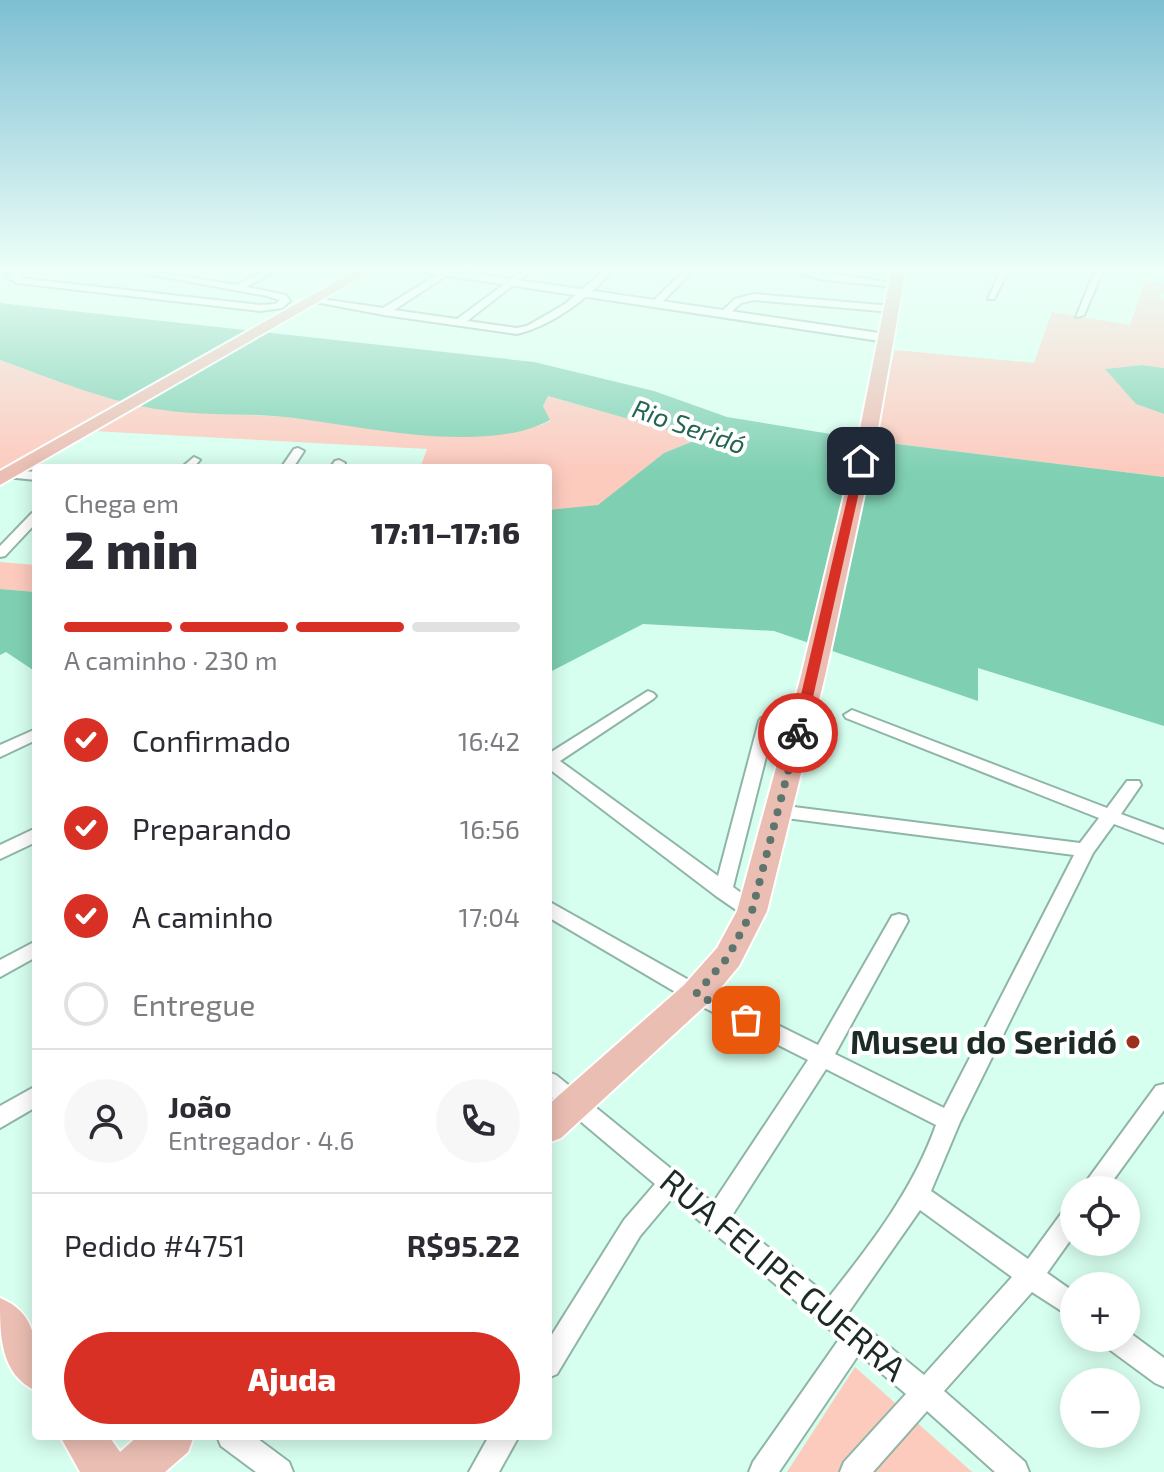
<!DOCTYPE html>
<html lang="pt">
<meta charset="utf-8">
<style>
body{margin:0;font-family:"Exo 2",sans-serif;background:#f7f7f7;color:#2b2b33;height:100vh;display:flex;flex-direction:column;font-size:30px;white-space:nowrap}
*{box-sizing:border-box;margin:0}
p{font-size:26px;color:#7c7c81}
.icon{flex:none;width:44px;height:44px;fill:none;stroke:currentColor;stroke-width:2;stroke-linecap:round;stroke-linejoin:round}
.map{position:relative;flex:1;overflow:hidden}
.drawer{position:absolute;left:32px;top:464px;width:520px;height:976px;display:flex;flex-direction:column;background:#fff;border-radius:8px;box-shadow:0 4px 20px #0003}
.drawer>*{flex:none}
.tools{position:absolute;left:1060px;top:1176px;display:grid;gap:16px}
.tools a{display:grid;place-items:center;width:80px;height:80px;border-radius:50%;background:#fff;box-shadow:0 4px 20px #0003;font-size:40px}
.pin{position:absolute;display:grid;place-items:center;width:68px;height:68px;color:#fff;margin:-34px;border-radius:16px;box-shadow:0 4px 12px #0006}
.courier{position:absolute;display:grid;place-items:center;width:80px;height:80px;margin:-40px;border:6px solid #d93025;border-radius:50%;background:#fff;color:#222;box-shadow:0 2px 10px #0007}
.head em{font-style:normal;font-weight:800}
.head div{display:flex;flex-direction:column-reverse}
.head{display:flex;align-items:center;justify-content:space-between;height:136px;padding:0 32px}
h1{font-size:52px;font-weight:800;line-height:60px}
.bar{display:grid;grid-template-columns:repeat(4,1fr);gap:12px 8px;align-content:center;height:96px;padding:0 32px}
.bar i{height:10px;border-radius:6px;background:#e1e1e2}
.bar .selected{background:#d93025}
.bar p{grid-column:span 4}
.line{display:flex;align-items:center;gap:20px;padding:0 32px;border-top:2px solid #e1e1e2}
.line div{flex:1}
.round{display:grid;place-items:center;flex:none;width:84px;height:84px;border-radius:42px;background:#f7f7f7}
ol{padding:0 32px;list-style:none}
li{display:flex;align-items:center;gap:24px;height:88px}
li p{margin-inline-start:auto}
li .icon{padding:8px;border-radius:50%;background:#d93025;color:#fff;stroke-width:4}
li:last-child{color:#7c7c81}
li i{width:44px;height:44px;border:4px solid #e1e1e2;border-radius:50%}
.action{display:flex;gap:16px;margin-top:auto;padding:16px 32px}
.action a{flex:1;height:92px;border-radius:48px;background:#d93025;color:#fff;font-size:32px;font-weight:800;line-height:92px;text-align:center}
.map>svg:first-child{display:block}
.green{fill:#fdcabe}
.water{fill:#7fd0b3}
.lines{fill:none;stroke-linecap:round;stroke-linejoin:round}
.minor-casing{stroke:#8fb5a6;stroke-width:4}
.tertiary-casing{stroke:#8fb5a6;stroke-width:4}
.primary-casing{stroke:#fff;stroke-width:4}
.minor{fill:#fff;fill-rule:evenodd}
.tertiary{fill:#fff;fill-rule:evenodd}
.primary{fill:#ebbeb3;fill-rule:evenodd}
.route{fill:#d93025}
.done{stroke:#5d756c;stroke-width:8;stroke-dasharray:0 14.4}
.poi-dot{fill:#9b321e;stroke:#fff;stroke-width:3}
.labels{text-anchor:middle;stroke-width:8;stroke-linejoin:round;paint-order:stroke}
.far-water-label{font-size:26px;font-style:italic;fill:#266551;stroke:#fff}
.near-poi-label{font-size:34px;font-weight:bold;fill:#1c2b26;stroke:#fff;text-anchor:end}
.near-street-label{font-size:34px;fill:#1c2b26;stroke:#fff}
</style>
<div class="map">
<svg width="1164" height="1472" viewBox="0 0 1164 1472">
<rect width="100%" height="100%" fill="#d7ffef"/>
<g class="green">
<polygon points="1145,281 1164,283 1164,293 1159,296 1164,300 1164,368 1142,365 1106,369 1136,404 1164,414 1164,477 873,441 895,350 1034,363 1052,312 1130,325"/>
<polygon points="0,360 85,390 162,410 287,417 436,435 479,436 541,425 550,421 543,406 548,396 693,437 691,442 664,453 598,506 548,510 548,468 420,468 427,449 93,431 0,481"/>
<polygon points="0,562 36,565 36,592 0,589"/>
<polygon points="855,1367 972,1472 787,1472"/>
</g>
<g class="water">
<path d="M 0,303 L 534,362 L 654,391 L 727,417 L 873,441 L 1164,477 L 1164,726 L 978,668 L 978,701 L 774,631 L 643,624 L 548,673 L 548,510 L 598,505 L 664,453 L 691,442 L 692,437 L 548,396 L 543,406 L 550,420 C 485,456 357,425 285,417 C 245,413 203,416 163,410 C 110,403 51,378 0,360 Z"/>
<polygon points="1142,365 1164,368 1164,414 1136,404 1105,369"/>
<polygon points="0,589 36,592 36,672 6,652 0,655"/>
</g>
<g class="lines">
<g class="minor-casing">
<g id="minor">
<polygon points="23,268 33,268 19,278 260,305 276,304 280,300 267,296 114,268 133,268 236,285 271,268 281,268 246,287 286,295 290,301 282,308 260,311 17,283 7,277"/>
<path d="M 448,268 L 458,268 L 394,310 L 457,319 L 526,268 L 535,268 L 467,321 L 517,328 L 527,326 L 565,304 L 607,268 L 616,268 C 588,297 557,324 517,334 L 384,315 L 310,301 L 315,298 L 383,308 Z"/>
<polygon points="687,268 696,268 659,305 653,305 653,301"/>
<polygon points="778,268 794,268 900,284 896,287 824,280"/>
<polygon points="1002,268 1010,268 994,299 988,299"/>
<polygon points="1096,268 1104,268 1084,315 1076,317"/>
<polygon points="754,294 892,306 897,309 892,312 754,300 741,303 727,316 719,314 735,299"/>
<polygon points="298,448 304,451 293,468 281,468 294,449"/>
<polygon points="194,457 200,460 193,468 181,468"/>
<polygon points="339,460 345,463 342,468 330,468 335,461"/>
<polygon points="10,470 36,472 36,480 6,477 4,474"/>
<polygon points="36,512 36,523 5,556 0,557 0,546 32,513"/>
<polygon points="648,691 653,693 656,696 653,699 560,761 718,876 759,721 761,718 773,718 775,721 733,887 759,906 761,911 759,916 752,918 745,916 716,896 548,768 548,754"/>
<path d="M 852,710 L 1107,808 L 1127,781 L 1139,781 L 1141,785 L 1121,814 L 1164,830 L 1164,843 L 1114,824 L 1093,853 L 960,1122 L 931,1191 L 1028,1259 L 1066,1207 L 1074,1204 L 1074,1235 L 1047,1273 L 1074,1292 L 1074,1319 L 1032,1292 L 944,1391 L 1025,1462 L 1029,1472 L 995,1472 L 927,1411 L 873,1472 L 840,1472 L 844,1462 L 906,1394 L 859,1354 L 779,1472 L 749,1472 L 753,1462 L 840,1338 L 672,1198 L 640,1236 L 557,1374 L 548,1378 L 548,1341 L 624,1220 L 655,1184 L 548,1094 L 548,1072 L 556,1075 L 713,1203 L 808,1060 L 689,1000 L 548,917 L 548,901 L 703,988 L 818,1045 L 892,916 L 899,914 L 906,916 L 908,921 L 835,1054 L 944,1108 L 1074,855 L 778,817 L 769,811 L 778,805 L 1080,843 L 1099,818 L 846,718 L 844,715 ZM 826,1069 L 936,1125 C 913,1190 871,1244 829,1297 L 731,1217 ZM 920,1210 L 1012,1277 L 924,1375 L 848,1313 Z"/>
<polygon points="36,729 36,740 0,757 0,745"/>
<polygon points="36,828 36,842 0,859 0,845"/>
<polygon points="36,941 36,957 0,977 0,960"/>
<polygon points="1164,1084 1164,1110 1106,1190 1080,1190 1156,1086"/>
<polygon points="36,1086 36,1107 0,1128 0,1106"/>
<polygon points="1126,1330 1164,1358 1164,1387 1155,1383 1106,1347 1102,1338 1126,1338"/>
<polygon points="217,1436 254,1436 289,1462 293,1472 256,1472 221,1446"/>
<polygon points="489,1436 519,1436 499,1472 469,1472"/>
</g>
</g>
<g class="tertiary-casing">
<polygon id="tertiary" points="410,268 436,268 886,334 892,338 886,342 415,271"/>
</g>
<g class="primary-casing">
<g id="primary">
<polygon points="360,268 377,268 0,485 0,471"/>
<polygon points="892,268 906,268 877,434 825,676 767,911 739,966 708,1003 561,1138 548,1143 548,1105 684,985 717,948 737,911 801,676 859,434"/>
<path d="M 0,1298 C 42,1315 36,1353 36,1391 C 0,1374 0,1336 0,1298 Z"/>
<polygon points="60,1436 109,1436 120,1452 138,1436 194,1436 188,1452 165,1472 80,1472"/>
</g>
</g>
<use href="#minor" class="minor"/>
<use href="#tertiary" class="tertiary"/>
<use href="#primary" class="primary"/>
</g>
<linearGradient id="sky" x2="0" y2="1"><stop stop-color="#7ebfd3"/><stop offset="0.57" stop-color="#edfff8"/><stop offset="1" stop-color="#edfff8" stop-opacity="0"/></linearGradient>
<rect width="1164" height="474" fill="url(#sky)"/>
<polygon class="route" points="861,458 866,461 805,733 798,737 792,733 856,461"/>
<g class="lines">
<polyline class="done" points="746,1020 696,994 728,957 752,911 798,733"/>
</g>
<circle class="poi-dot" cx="1133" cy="1042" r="8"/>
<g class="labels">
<g class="far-water-label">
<text transform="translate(689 427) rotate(19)" y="9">Rio Seridó</text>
</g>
<g class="near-poi-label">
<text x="1117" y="1054">Museu do Seridó</text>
</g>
<g class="near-street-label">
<text transform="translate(783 1275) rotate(40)" y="12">RUA FELIPE GUERRA</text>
</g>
</g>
</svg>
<div class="tools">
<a><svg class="icon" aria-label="locate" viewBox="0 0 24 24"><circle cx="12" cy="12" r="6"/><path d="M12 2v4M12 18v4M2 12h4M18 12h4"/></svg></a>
<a>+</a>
<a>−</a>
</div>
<div class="pin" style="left:746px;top:1020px;background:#ea580c"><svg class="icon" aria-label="bag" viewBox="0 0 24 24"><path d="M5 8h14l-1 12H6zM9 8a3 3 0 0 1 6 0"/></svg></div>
<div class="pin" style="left:861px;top:461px;background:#1f2937"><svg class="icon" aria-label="home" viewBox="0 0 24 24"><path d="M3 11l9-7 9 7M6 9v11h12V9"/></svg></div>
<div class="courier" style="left:798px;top:733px"><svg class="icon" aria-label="bike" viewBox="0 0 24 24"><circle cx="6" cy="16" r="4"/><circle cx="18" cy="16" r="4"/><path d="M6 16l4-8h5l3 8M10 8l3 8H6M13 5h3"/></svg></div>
<section class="drawer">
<div class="head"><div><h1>2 min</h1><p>Chega em</p></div><em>17:11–17:16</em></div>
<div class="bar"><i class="selected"></i><i class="selected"></i><i class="selected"></i><i></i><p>A caminho · 230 m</p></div>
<ol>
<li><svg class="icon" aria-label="check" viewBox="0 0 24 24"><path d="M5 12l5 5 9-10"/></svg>Confirmado<p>16:42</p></li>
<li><svg class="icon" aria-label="check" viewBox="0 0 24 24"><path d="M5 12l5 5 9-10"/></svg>Preparando<p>16:56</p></li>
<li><svg class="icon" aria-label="check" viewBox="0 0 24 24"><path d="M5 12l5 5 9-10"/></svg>A caminho<p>17:04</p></li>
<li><i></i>Entregue</li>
</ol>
<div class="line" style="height:144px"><a class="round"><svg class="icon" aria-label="person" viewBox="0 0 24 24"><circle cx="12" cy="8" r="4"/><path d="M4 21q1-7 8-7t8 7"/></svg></a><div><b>João</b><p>Entregador · 4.6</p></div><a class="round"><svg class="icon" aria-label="phone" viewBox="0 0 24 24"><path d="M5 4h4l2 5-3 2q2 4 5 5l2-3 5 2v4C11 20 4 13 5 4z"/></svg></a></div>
<div class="line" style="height:104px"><div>Pedido #4751</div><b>R$95.22</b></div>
<div class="action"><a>Ajuda</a></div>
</section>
</div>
